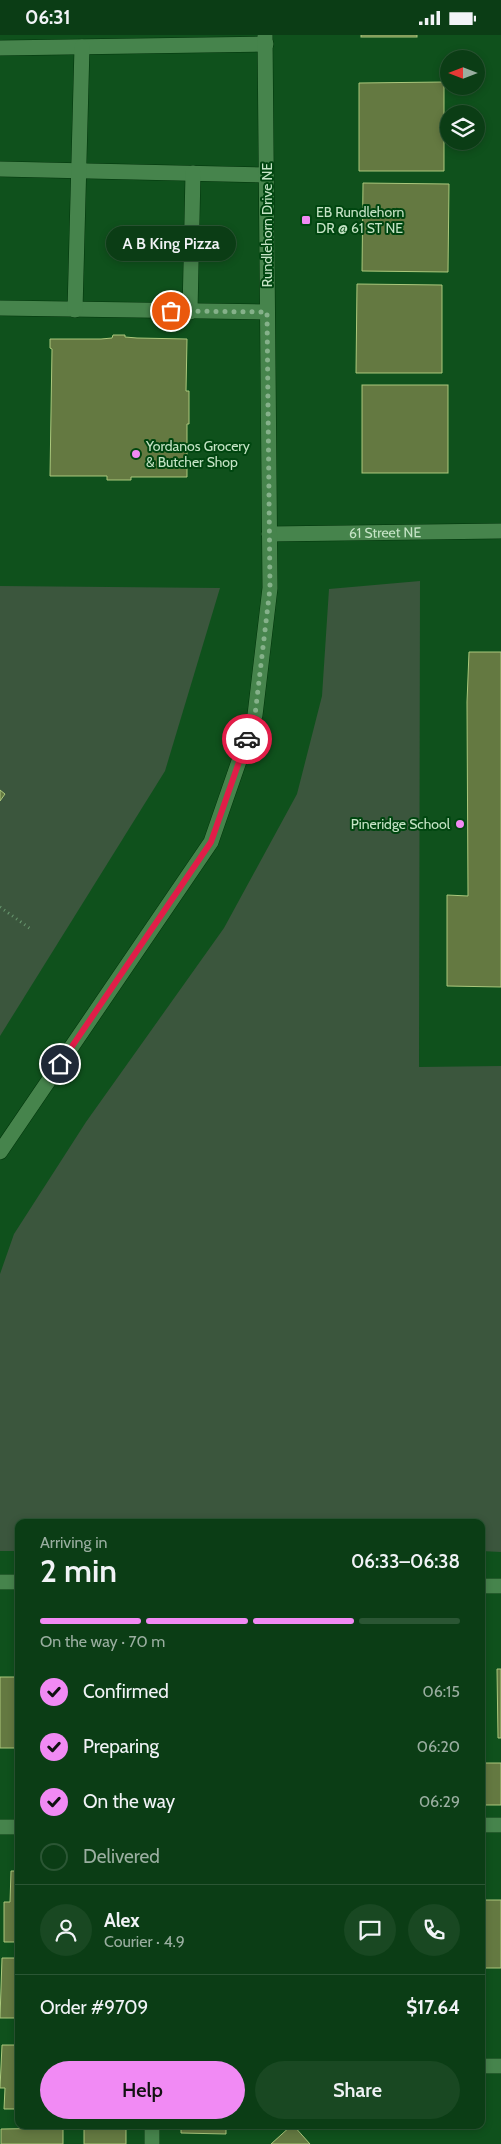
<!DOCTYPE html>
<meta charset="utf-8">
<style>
body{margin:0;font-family:Cabin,sans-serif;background:#194822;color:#f1f3f6;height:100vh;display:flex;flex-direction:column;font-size:19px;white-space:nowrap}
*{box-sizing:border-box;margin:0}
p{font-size:16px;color:#9aaea0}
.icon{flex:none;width:28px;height:28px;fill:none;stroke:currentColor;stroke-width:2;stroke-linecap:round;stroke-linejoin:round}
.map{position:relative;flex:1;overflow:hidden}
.side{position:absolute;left:15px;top:1484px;width:470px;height:610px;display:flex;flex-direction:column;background:#0b3d15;border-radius:10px;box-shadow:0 2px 8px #0003,0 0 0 1px #2b5634}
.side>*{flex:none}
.needle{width:32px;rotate:270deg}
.tools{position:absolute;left:440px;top:15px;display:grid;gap:10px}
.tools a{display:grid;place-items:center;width:45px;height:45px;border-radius:50%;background:#0b3d15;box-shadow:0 2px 8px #0003,0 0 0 1px #2b5634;font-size:25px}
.pin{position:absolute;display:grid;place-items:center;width:42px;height:42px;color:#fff;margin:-21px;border:2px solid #fff;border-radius:50%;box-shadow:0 1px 5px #0007}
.courier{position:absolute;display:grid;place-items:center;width:50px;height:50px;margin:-25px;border:4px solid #e11d48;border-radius:50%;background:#fff;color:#222;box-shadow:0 1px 6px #0007}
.bubble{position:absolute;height:35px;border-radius:18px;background:#0b3d15;box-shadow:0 2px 8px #0003,0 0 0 1px #2b5634;font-size:16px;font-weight:600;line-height:35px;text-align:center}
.headline em{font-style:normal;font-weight:600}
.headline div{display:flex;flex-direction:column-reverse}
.headline{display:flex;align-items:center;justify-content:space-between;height:85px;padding:0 25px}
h1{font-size:32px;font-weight:600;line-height:38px}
.bar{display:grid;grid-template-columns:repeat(4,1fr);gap:8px 5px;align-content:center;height:60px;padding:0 25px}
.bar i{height:6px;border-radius:4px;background:#2b5634}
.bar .selected{background:#f18af4}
.bar p{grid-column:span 4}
.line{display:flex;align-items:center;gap:12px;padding:0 25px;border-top:1px solid #2b5634}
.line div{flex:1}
.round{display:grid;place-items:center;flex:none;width:52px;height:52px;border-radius:26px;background:#194822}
ol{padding:0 25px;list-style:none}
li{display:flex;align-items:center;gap:15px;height:55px}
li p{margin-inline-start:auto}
li .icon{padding:5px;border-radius:50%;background:#f18af4;color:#111;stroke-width:4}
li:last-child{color:#9aaea0}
li i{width:28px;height:28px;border:2px solid #2b5634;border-radius:50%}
.primary-button{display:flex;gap:10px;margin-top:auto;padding:10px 25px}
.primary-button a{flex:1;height:58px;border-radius:30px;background:#f18af4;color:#111;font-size:20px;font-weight:600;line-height:58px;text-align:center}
.primary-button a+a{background:#194822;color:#f1f3f6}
.status{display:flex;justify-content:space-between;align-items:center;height:35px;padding:0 25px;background:#0b3d15;direction:ltr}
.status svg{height:14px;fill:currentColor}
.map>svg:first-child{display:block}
.green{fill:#3b563d}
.building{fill:#647941;stroke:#abc87c}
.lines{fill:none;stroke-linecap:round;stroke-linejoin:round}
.minor-casing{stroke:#01340b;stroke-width:16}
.path{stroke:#6a9a71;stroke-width:3;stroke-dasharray:1 4;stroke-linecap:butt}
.minor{stroke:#46844c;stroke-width:15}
.done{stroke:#85b18a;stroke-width:5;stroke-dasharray:0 9}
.route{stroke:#e11d48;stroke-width:6}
.poi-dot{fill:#f18af4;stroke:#004610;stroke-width:2}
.labels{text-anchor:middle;stroke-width:4;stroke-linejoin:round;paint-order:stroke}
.poi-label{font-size:14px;fill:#c5e4c6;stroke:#004610;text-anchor:start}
.street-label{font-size:14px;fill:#c5e4c6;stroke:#004610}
</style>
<div class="status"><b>06:31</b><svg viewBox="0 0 49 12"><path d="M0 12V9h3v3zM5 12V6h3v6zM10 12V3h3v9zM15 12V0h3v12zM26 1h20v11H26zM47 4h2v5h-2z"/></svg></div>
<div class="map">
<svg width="501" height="2109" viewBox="0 0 501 2109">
<rect width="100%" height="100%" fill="#0f511c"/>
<g class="green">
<polygon points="420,546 419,1032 501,1031 501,1517 481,1516 481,1488 19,1488 19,1516 0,1516 0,1239 14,1199 86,1087 224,893 297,759 322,661 329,554"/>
<polygon points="0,551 220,553 165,736 0,1001"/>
</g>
<g class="building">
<rect x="361" y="0" width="56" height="2"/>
<polygon points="444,47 444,136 359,136 359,48"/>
<polygon points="363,148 449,149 448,237 362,236"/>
<polygon points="357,249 442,250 442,338 356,338"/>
<polygon points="113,300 125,300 125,302 137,303 187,304 186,356 189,356 189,389 187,389 187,442 131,442 131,445 107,445 107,441 50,441 52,314 50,313 50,304 101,304 112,303"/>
<rect x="362" y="350" width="86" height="88"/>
<polygon points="469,617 501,617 501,952 447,951 447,860 468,861 467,667"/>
<polygon points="0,755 5,759 0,766"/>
<polygon points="497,1634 501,1634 501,1703 498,1703"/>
<rect x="0" y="1642" width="19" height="71"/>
<rect x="481" y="1718" width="1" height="47"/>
<rect x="485" y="1728" width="16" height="42"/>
<polygon points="11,1836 19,1836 19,1907 4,1907 4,1867 10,1867"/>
<rect x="481" y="1865" width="20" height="68"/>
<polygon points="2,1923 19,1923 19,1983 0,1983"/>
<polygon points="2,2010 19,2010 19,2074 4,2074 5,2053 0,2053"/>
<rect x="84" y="2090" width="42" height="19"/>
<polygon points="181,2090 226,2090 226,2099 181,2098"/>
<polygon points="293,2090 310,2109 271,2109 292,2090"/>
<polygon points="63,2093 63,2109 1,2109 1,2094"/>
</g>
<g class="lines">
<g class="minor-casing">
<g id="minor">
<polyline points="0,13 266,9"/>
<polyline points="0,134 266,140"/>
<polyline points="0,273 267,277"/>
<polyline points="75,275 82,12"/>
<polyline points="190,277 193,138"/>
<path id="s1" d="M 269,499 L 501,496"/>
<polyline points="0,1117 211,807 255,680 270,553 265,0"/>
<polyline points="0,1547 19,1547"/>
<polyline points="481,1551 501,1551"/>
<polyline points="481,1790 501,1790"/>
<polyline points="0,1792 19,1792"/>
<polyline points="481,2031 501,2031"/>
<polyline points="152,2109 152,2090"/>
</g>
</g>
<polyline class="path" points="0,872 32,895"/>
<use href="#minor" class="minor"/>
</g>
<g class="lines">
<polyline class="done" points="171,276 267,277 270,553 255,680 247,704"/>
<polyline class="route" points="60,1029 211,807 247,704"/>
</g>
<g class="poi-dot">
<rect x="301" y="180" width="10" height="10" rx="2.5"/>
<circle cx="136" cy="419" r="5"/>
<circle cx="460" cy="789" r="5"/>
</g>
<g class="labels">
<g class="poi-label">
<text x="316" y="182">EB Rundlehorn<tspan x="316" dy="16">DR @ 61 ST NE</tspan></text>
<text x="146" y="416">Yordanos Grocery<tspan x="146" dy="16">&amp; Butcher Shop</tspan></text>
<text x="450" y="794" text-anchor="end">Pineridge School</text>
</g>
<g class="street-label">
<text transform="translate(267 190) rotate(-90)" y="5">Rundlehorn Drive NE</text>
<text dy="5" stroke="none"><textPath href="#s1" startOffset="116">61 Street NE</textPath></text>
</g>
</g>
</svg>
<div class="tools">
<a><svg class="needle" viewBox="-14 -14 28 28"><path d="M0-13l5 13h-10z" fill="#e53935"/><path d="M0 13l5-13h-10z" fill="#9aaea0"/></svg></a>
<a><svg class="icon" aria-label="layers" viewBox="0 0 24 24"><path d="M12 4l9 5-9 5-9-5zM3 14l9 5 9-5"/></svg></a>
</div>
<div class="pin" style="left:171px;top:276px;background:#ea580c"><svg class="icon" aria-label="bag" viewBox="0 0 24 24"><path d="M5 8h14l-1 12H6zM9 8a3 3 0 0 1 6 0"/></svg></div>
<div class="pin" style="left:60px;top:1029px;background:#1f2937"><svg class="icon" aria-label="home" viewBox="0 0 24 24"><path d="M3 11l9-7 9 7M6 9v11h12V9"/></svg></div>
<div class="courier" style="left:247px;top:704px"><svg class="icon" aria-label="car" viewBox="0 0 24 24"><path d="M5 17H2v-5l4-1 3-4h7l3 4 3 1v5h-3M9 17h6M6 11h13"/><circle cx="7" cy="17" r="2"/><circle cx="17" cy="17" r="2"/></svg></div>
<div class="bubble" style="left:106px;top:191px;width:130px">A B King Pizza</div>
<section class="side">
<div class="headline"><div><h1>2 min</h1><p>Arriving in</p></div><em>06:33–06:38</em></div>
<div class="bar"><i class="selected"></i><i class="selected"></i><i class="selected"></i><i></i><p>On the way · 70 m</p></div>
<ol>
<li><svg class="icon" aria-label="check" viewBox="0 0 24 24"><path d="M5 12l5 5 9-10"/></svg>Confirmed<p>06:15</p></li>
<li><svg class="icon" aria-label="check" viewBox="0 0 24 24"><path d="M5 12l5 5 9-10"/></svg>Preparing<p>06:20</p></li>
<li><svg class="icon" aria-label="check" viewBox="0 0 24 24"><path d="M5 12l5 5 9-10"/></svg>On the way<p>06:29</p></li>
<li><i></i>Delivered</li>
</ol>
<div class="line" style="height:90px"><a class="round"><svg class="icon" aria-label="person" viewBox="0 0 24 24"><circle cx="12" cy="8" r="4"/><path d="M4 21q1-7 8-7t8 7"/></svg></a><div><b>Alex</b><p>Courier · 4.9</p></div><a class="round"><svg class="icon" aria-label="chat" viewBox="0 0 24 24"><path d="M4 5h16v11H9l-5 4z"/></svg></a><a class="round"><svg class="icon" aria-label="phone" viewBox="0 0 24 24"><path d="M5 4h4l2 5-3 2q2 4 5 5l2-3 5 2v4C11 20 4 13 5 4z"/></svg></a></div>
<div class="line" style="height:65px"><div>Order #9709</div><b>$17.64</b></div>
<div class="primary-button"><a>Help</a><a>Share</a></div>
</section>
</div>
